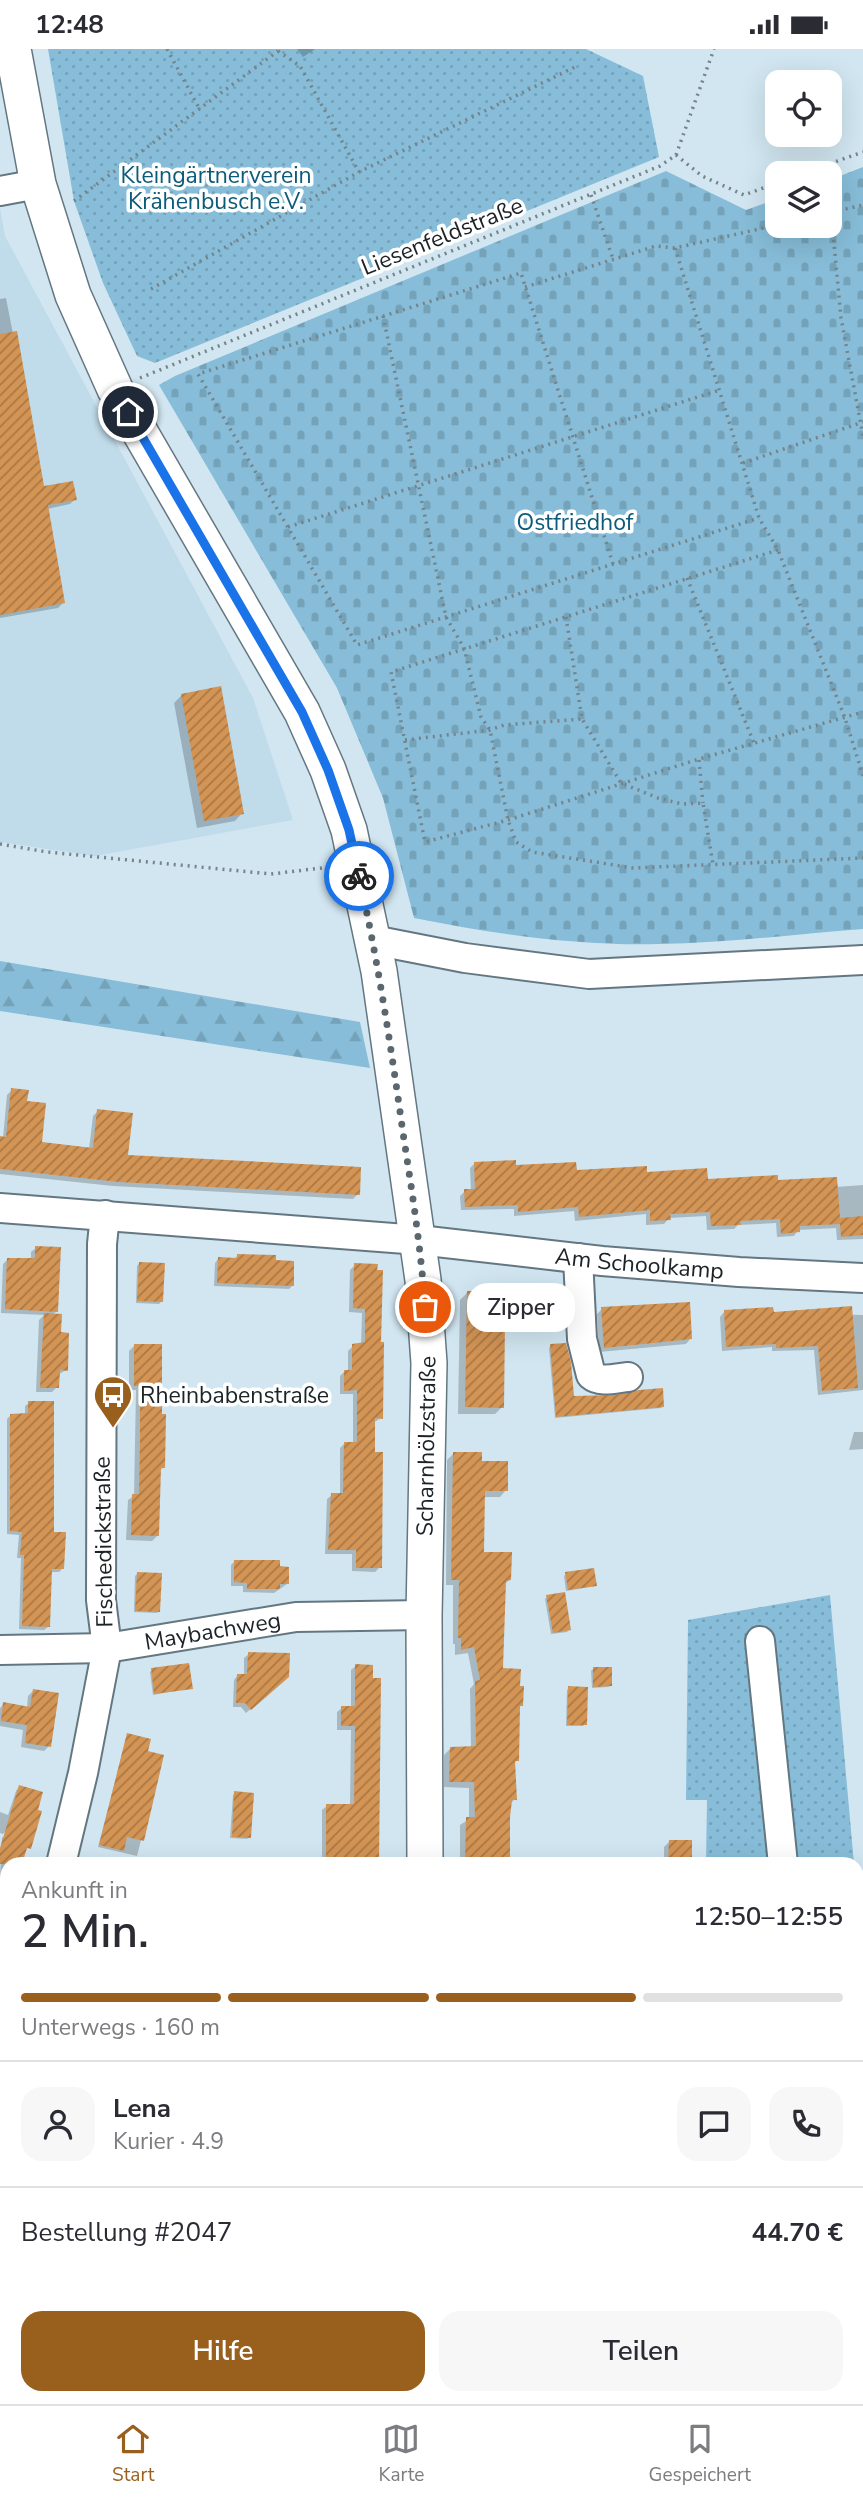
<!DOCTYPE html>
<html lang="de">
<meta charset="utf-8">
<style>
body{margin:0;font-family:"Nunito Sans",sans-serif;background:#f7f7f7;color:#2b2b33;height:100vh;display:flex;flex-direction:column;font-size:26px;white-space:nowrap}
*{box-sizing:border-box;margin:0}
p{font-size:23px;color:#7c7c81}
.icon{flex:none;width:38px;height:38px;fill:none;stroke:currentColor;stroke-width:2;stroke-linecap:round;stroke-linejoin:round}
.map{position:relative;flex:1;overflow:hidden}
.side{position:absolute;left:0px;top:1808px;width:864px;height:548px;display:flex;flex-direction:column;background:#fff;border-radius:21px 21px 0 0;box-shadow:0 7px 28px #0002}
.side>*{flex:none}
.tools{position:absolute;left:765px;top:21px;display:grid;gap:14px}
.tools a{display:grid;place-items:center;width:77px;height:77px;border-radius:14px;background:#fff;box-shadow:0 7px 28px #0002;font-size:35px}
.pin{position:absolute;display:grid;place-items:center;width:60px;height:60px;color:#fff;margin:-30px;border:4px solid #fff;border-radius:50%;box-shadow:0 2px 7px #0007}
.courier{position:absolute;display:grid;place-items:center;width:70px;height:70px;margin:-35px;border:5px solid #1a73e8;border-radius:50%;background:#fff;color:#222;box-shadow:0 2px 9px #0007}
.bubble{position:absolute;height:49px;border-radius:21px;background:#fff;box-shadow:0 7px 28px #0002;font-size:23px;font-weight:600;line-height:49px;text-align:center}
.overview em{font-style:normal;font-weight:600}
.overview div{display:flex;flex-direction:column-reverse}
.overview{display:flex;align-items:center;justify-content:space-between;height:119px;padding:0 21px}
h1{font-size:46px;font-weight:600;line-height:52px}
.bar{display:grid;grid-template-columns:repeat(4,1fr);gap:10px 7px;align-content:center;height:84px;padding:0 21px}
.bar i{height:9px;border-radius:5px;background:#e1e1e2}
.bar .current{background:#995f1d}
.bar p{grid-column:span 4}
.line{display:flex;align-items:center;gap:18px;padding:0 21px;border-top:2px solid #e1e1e2}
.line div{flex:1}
.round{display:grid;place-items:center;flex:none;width:74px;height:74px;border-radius:21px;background:#f7f7f7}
.action{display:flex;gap:14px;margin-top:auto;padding:14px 21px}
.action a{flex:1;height:80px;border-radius:21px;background:#995f1d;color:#fff;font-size:28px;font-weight:600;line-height:80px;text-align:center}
.action a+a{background:#f7f7f7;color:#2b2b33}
.status{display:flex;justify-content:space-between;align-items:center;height:49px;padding:0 35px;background:#fff;direction:ltr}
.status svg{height:19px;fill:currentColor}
.tabs{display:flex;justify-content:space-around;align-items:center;height:98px;border-top:2px solid #e1e1e2;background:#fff;font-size:19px;color:#7c7c81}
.tabs a{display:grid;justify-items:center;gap:4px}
.tabs .current{color:#995f1d}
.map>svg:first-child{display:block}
.built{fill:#c0dbea}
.grass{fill:url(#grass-tufts)}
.forest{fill:url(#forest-firs)}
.cemetery{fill:url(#cemetery-stones)}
.garden{fill:url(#garden-dots)}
.shadow{fill:#0003}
.building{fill:url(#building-hatch)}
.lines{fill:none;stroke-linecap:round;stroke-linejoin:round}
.minor-casing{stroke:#647781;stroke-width:32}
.major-casing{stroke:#647781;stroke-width:38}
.path{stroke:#75838b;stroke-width:3.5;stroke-dasharray:2 5;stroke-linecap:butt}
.minor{stroke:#fff;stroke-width:28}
.major{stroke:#fff;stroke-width:35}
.done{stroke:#5b676e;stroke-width:7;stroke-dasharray:0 12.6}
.route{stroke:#1a73e8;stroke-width:9}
.labels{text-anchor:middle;stroke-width:7;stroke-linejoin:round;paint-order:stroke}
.park-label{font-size:23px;fill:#0b5b79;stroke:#fff}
.street-label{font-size:23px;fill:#1b2327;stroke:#fff}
.poi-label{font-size:23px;fill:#1b2327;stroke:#fff;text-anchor:start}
</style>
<div class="status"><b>12:48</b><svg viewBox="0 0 49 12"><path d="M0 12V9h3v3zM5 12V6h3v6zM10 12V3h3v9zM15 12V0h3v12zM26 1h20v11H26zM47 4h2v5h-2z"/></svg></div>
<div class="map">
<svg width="863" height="2355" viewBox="0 0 863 2355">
<defs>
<pattern id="grass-tufts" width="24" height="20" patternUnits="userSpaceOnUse" patternTransform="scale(1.75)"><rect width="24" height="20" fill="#87bdd8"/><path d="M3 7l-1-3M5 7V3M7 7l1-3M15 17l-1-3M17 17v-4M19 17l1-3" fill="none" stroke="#74a2b9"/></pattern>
<pattern id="forest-firs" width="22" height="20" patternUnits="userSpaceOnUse" patternTransform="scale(1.75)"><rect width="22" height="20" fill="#87bdd8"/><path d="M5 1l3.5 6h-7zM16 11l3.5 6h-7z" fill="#74a2b9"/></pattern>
<pattern id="cemetery-stones" width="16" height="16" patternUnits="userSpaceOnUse" patternTransform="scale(1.75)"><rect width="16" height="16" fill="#87bdd8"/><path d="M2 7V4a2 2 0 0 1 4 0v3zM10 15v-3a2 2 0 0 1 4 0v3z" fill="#74a2b9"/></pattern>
<pattern id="garden-dots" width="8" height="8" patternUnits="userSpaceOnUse" patternTransform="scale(1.75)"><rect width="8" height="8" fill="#87bdd8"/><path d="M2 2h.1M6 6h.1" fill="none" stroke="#74a2b9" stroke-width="1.8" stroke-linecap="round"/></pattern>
<pattern id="building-hatch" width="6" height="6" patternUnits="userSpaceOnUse" patternTransform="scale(1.75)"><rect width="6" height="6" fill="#d39454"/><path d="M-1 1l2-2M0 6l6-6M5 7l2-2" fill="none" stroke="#aa7846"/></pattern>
</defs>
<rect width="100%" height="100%" fill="#d1e6f1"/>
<polygon class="built" points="0,159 5,187 253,649 293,771 95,807 0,793"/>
<polygon class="grass" points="7,2241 7,2348 202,2349 201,2355 0,2355 0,2249"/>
<polygon class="forest" points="0,912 360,973 370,1019 0,962"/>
<path class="cemetery" d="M 863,118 L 863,880 C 796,885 727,894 659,895 C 578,897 494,885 414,869 L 383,749 L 337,639 L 159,336 L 175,327 L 666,122 L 746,161 L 777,150 L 777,177 L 830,177 L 830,131 Z"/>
<g class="garden">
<polygon points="48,0 586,0 643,27 659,108 155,314 137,307 103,234 74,152"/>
<polygon points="830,1546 854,1815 706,1815 707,1751 686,1751 688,1571"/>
<polygon points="858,1854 863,1915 863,2113 858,2112"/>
</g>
<g class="shadow">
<polygon points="297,0 315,0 303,8"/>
<polygon points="6,249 43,439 75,450 70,455 47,460 63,554 58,559 0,569 0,250"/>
<polygon points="182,646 242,764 235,772 197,779 174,654"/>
<polygon points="12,1041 25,1054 40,1095 89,1100 93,1067 98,1062 126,1108 358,1145 353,1150 113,1137 0,1125 0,1089 3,1089 7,1046"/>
<polygon points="475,1114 575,1123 646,1125 706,1132 776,1133 836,1138 863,1136 863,1190 837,1191 836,1179 798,1181 794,1187 777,1188 776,1174 738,1176 734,1180 707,1181 706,1167 669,1169 664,1175 646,1176 646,1165 575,1172 574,1162 514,1167 514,1160 461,1161 460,1147 465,1142 471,1142 470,1119"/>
<polygon points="36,1199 57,1262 52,1266 59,1285 66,1321 58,1326 57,1338 52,1343 36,1343 39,1271 44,1266 1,1264 3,1215 8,1210 31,1211 31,1203"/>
<polygon points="237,1207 292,1237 289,1240 214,1237 215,1214 218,1210 233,1211"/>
<polygon points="139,1215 161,1253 159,1255 136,1254 137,1217"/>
<polygon points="355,1216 379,1295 381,1369 373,1374 380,1518 375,1523 352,1522 352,1505 325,1505 327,1450 332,1446 340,1446 340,1399 345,1394 353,1394 353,1345 340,1345 340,1327 344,1323 348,1323 348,1302 353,1297 361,1296 362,1264 349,1263 350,1221"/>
<polygon points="468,1243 537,1268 529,1276 503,1276 502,1358 495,1365 458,1365 460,1251"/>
<polygon points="602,1260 690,1290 686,1295 599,1303 597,1265"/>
<polygon points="724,1263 863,1266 863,1341 818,1346 814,1301 772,1302 772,1298 722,1302 720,1268"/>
<polygon points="134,1297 160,1367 164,1418 159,1422 157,1487 152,1492 126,1491 128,1451 134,1447 136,1341 129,1341 129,1302"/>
<polygon points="551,1297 572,1349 663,1357 661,1359 555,1369 549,1299"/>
<polygon points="29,1354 52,1484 62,1520 59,1523 50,1523 48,1578 44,1581 19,1580 21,1509 17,1509 19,1486 7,1485 7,1370 11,1366 25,1366 25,1357"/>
<polygon points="854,1383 863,1383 863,1400 849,1401"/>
<polygon points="453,1405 480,1413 506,1441 500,1448 483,1448 483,1505 510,1530 504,1536 502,1621 519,1639 522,1656 518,1659 517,1711 514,1715 515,1750 510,1755 508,1815 460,1815 460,1776 469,1770 469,1739 444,1738 444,1706 450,1700 471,1699 470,1640 474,1635 468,1604 455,1606 455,1595 453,1595 453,1536 446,1536 447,1411"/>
<polygon points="235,1512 287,1535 274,1544 243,1543 243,1537 231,1537 231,1516"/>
<polygon points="137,1525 159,1562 157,1564 134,1563 135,1527"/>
<polygon points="566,1525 595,1537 566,1542 564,1527"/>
<polygon points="547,1548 569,1581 567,1583 551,1585 545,1550"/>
<polygon points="249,1605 283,1632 246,1664 241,1658 233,1658 234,1631 238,1626 244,1627 244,1609"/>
<polygon points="356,1617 378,1815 322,1815 322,1761 327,1757 350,1757 351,1681 337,1681 337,1663 342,1659 351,1658 351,1621"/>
<polygon points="593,1620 611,1636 608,1638 592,1639 591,1622"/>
<polygon points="152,1621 191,1639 153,1646 150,1623"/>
<polygon points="569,1639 585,1675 583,1677 566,1677 567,1641"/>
<polygon points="33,1642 49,1697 44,1702 21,1698 23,1681 0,1677 0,1659 4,1655 27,1659 28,1647"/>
<polygon points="127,1686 146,1703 162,1707 137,1807 98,1798"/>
<polygon points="19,1738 7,1781 3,1785 0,1784 0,1763 8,1766 16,1742"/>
<polygon points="235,1744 249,1788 247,1790 230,1789 233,1746"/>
<polygon points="2,1788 25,1798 7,1815 7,1829 5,1832 0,1830"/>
<polygon points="669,1793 690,1815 664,1815 664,1798"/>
<polygon points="858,1986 863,1987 863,2028 858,2028"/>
<polygon points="7,1995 7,2043 0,2039 0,2004"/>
<polygon points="858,2210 863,2211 863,2261 858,2260"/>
<polygon points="858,2347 863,2347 863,2355 614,2355 615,2351 591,2348 858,2348"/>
<polygon points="299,2348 331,2348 330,2355 296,2355"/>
<polygon points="440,2348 532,2348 531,2355 440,2355"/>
</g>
<g class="building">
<polygon points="17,282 44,437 73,432 77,451 48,456 65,554 0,566 0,285"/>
<polygon points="221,637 244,765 204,772 181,645"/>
<polygon points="11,1039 29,1041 27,1052 46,1054 42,1093 93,1099 97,1060 133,1064 128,1106 361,1118 360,1146 119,1133 0,1120 0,1087 6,1088"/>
<polygon points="516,1111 516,1116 576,1113 577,1121 647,1117 647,1123 707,1119 708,1130 778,1126 778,1131 837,1128 840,1169 863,1167 863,1186 841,1188 840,1175 800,1177 800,1183 781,1185 780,1170 740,1172 741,1176 711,1177 710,1163 670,1165 671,1171 650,1172 650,1161 579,1168 578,1158 518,1163 518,1156 465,1158 464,1140 475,1140 474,1113"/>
<polygon points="35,1197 61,1198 58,1263 5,1260 7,1209 35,1209"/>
<polygon points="237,1205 276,1206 276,1211 294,1212 294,1237 217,1234 218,1208 237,1209"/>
<polygon points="139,1213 165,1214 163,1253 137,1252"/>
<polygon points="354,1214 378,1215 377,1221 383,1221 381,1293 384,1293 383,1370 375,1369 375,1403 383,1403 382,1519 356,1519 356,1501 328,1501 331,1444 343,1444 344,1393 357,1393 357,1341 344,1342 344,1321 352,1321 352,1295 365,1293 365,1260 353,1259"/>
<polygon points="467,1242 505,1242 505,1244 538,1243 538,1269 505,1270 504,1359 465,1358"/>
<polygon points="690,1253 692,1290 604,1299 601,1258"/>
<polygon points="852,1257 858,1339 822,1342 818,1297 776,1299 776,1295 726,1298 724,1261 773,1258 774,1263"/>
<polygon points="44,1264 62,1265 61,1283 69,1284 68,1322 60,1321 59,1339 40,1339"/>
<polygon points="566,1294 571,1313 574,1347 615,1346 639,1341 663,1339 664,1358 556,1368 550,1295"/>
<polygon points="134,1295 162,1295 162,1365 166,1365 165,1419 161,1419 159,1487 131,1486 132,1445 139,1445 140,1391 140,1337 134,1337"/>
<polygon points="28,1352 54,1352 54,1483 66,1483 64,1520 52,1520 50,1578 22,1577 24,1506 20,1506 22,1483 10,1482 10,1365 28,1364"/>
<polygon points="453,1403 482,1403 482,1412 508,1412 508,1442 485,1442 484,1503 512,1503 511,1531 506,1532 503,1619 521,1620 520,1637 524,1637 523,1657 520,1657 519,1712 515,1712 517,1751 512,1751 510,1768 510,1815 465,1815 466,1768 475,1768 474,1733 449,1733 450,1698 476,1697 475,1632 480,1631 474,1598 461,1601 461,1589 458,1589 459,1531 451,1531"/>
<polygon points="234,1511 280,1511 280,1517 289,1518 289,1535 280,1535 280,1540 247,1540 247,1534 234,1533"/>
<polygon points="594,1519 597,1537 568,1541 565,1523"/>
<polygon points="137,1523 162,1524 160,1563 135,1562"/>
<polygon points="565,1543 571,1581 553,1584 546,1546"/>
<polygon points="248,1603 290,1604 289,1628 251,1661 245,1654 236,1654 237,1625 247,1625"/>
<polygon points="189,1614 193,1640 154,1645 151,1619"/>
<polygon points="355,1615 373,1616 373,1629 381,1629 379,1815 326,1815 326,1755 354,1755 355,1677 341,1677 341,1657 355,1657"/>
<polygon points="593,1618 612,1618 612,1637 593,1638"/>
<polygon points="568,1637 588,1638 587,1676 567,1676"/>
<polygon points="33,1640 59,1644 51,1698 25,1694 27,1676 1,1672 3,1653 30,1658"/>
<polygon points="127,1684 151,1690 148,1702 164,1706 144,1792 127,1788 124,1802 99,1796"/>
<polygon points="19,1736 43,1743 38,1761 42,1762 31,1800 27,1799 22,1815 0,1815 0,1799"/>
<polygon points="234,1742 254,1744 251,1789 232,1788"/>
<polygon points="669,1791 692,1791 692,1815 668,1815"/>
</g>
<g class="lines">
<g class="minor-casing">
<g id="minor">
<polyline points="0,142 38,135"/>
<polyline points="373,891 465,909 589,925 863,911"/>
<path id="s1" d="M 0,1159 L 419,1191 L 602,1212 L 739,1223 L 863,1229"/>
<path d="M 578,1209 L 582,1290 L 591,1326 C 600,1334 616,1329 628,1328"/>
<polyline points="760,1592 783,1815"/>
<path id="s2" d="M 0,1601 L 107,1599 L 296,1568 L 424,1566"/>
<polyline points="61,1815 83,1724 107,1599 101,1551 102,1195 105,1166"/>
<polyline points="0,1943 7,1931"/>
<polyline points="858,2064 863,2065"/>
<polyline points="858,2295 863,2296"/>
</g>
</g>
<g class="major-casing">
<g id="major">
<polyline points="13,0 38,135 73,246 115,340 302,663 328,721 349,781 379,922 423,1231 429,1314 424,1566 425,1815"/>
<polyline points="420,2355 420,2348"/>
</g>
</g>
<g class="path">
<polyline points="167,0 199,59"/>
<polyline points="278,2 300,17 359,123"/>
<polyline points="676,106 702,127 744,146 777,134"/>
<polyline points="803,124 863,103"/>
<polyline points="591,146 613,210"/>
<polyline points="74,152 278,2"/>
<polyline points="831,163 841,269 863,387"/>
<polyline points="832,163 863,156"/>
<polyline points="675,199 759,469 778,501 845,669 863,727"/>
<polyline points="525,238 656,197 675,199 777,176"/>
<polyline points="151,240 359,123 575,18"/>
<polyline points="383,267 446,568 464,599 481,668 490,681 508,771 516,793 532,803 633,819 863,809"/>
<polyline points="140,329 660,117 676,106 714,0"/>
<polyline points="743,414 863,373"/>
<polyline points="288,478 720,341"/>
<polyline points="778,501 391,623 425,793 508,771 699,710 863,663"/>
<polyline points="613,515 521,224 198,325 357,596 759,469"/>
<polyline points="687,529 754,694"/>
<polyline points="566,568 582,670 621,734 658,749 682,755 703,754 713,816"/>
<polyline points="405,691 490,681 504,676 582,670"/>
<polyline points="699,711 703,754"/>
<polyline points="0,795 47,803 271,825 330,818"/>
</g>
<use href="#minor" class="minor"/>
<use href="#major" class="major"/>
</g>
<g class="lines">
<path class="done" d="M 359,827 C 378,912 391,998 403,1084 C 412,1142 421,1200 425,1258"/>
<polyline class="route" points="128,363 302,663 328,721 349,781 359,827"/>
</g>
<defs>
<g id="bus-pin" transform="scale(2.0125)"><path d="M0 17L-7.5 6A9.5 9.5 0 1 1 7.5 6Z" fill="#995f1d" stroke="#fff"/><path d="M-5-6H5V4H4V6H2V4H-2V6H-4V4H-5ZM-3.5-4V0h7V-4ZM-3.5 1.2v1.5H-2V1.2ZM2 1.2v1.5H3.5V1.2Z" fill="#fff"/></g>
</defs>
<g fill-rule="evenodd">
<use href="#bus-pin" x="113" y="1346"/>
</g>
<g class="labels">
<g class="park-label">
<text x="216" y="134">Kleingärtnerverein<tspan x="216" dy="26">Krähenbusch e.V.</tspan></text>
<text x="575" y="481">Ostfriedhof</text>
</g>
<g class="street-label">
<text transform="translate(442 187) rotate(-22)" y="8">Liesenfeldstraße</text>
<text dy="8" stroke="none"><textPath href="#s1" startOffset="642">Am Schoolkamp</textPath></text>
<text transform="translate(426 1397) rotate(-89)" y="8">Scharnhölzstraße</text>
<text transform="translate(103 1493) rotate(-91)" y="8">Fischedickstraße</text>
<text dy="8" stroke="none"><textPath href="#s2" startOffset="214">Maybachweg</textPath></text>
</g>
<g class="poi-label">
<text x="140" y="1354">Rheinbabenstraße</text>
</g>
</g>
</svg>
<div class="tools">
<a><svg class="icon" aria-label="locate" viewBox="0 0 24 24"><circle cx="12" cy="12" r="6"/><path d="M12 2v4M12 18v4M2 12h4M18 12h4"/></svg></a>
<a><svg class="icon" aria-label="layers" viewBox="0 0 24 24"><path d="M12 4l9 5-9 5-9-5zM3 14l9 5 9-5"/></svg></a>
</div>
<div class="pin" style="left:425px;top:1258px;background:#ea580c"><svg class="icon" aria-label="bag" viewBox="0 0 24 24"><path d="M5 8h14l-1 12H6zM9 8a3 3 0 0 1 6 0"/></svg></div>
<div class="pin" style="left:128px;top:363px;background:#1f2937"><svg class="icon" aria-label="home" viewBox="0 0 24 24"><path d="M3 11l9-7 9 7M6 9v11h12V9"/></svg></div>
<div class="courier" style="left:359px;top:827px"><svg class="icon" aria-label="bike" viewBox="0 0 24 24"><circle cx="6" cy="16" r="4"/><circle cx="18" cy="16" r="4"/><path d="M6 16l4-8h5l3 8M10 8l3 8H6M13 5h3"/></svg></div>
<div class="bubble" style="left:467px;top:1234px;width:108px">Zipper</div>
<section class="side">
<div class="overview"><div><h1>2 Min.</h1><p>Ankunft in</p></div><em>12:50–12:55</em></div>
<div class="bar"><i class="current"></i><i class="current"></i><i class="current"></i><i></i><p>Unterwegs · 160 m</p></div>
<div class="line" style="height:126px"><a class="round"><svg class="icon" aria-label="person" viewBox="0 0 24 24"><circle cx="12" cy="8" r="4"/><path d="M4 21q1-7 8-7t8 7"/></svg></a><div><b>Lena</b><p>Kurier · 4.9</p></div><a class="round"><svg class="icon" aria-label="chat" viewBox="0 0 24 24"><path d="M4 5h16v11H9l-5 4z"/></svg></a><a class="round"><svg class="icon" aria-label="phone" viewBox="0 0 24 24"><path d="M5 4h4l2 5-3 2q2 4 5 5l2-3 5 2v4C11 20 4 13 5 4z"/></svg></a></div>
<div class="line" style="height:91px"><div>Bestellung #2047</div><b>44.70 €</b></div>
<div class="action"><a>Hilfe</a><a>Teilen</a></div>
</section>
</div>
<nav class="tabs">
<a class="current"><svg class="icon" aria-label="home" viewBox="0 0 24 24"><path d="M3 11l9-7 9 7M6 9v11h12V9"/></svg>Start</a>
<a><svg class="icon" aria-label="map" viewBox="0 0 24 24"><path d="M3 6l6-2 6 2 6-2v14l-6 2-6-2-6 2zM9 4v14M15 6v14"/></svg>Karte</a>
<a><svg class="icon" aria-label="saved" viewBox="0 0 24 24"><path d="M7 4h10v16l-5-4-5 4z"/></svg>Gespeichert</a>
</nav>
